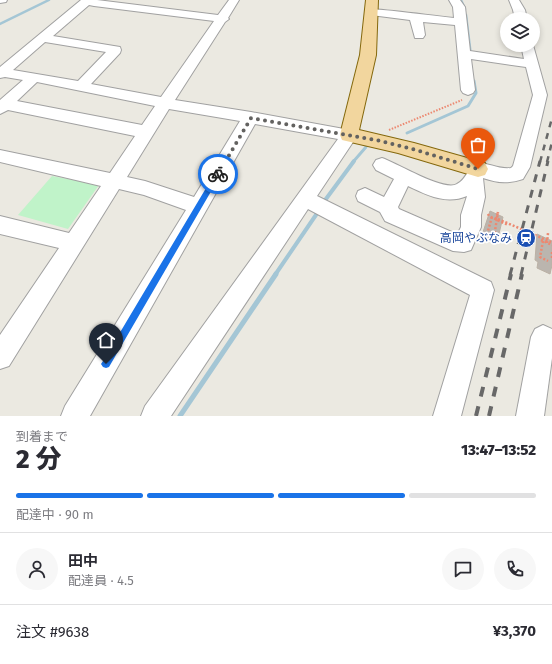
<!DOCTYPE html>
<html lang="ja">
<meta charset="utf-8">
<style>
body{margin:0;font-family:"Fira Sans","Noto Sans JP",sans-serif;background:#f7f7f7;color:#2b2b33;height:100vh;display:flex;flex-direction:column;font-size:15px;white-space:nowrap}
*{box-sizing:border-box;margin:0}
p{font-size:13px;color:#7c7c81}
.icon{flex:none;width:22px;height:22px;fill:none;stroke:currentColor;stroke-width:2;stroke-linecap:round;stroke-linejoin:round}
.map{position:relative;height:416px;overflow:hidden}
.sheet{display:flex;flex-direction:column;background:#fff;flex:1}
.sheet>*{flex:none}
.fabs{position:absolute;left:500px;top:12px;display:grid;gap:8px}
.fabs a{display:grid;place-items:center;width:40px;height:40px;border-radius:50%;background:#fff;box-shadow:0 2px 6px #0003;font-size:20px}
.pin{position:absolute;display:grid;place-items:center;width:34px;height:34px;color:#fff;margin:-41px -17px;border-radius:50% 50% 50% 0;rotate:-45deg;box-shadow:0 0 4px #0007}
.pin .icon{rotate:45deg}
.courier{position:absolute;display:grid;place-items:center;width:40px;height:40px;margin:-20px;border:3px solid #1a73e8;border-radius:50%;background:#fff;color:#222;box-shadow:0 1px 5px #0007}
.headline em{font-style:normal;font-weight:800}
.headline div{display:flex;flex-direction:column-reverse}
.headline{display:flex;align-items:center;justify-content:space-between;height:68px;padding:0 16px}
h1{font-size:26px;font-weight:800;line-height:30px}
.bar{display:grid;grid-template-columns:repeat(4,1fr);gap:6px 4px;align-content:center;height:48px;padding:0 16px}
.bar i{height:5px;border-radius:3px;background:#e1e1e2}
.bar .current{background:#1a73e8}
.bar p{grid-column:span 4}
.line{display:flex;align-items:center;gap:10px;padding:0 16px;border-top:1px solid #e1e1e2}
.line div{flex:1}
.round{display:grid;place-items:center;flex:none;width:42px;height:42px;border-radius:21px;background:#f7f7f7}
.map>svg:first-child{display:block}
.park{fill:#c0f3c9}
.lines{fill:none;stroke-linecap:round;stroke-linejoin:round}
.stream-far3{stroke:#a4c6d5;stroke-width:2.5}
.stream-far2{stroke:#a4c6d5;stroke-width:3}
.stream-far1{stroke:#a4c6d5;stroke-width:4}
.stream{stroke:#a4c6d5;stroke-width:5}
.building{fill:#bbb5ae;stroke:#bbb1a5}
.minor-casing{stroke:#a1a1a1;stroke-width:2}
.major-casing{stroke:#84680d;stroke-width:2}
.path-far1{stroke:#ec8971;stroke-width:2;stroke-dasharray:1.5 1.5;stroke-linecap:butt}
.path{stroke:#ec8971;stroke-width:2.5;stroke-dasharray:2 2;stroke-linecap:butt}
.minor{fill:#fff;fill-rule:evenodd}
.major{fill:#f2d69e;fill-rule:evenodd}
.rail-far2{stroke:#686868;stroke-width:2.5;stroke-dasharray:6 6;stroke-linecap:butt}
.rail-far1{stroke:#686868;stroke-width:3;stroke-dasharray:8 8;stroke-linecap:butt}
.rail{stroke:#686868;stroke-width:4;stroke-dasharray:10 10;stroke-linecap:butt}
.path-bridge{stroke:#ec8971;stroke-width:2.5;stroke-dasharray:2 2;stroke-linecap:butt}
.route{fill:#1a73e8}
.done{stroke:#636260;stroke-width:4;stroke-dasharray:0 7.2}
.labels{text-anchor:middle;stroke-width:3.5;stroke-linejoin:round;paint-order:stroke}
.transit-label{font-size:12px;fill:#164399;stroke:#fff;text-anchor:end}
</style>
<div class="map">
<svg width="552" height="416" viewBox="0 0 552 416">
<rect width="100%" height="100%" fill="#ebe9e1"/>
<polygon class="park" points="52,176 99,185 68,229 18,215"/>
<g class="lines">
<g class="stream-far3">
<polyline points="461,0 465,9"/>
<polyline points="466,15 471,56"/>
<polyline points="0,24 49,0"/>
</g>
<g class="stream-far2">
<polyline points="407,133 468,106 476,93 474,81"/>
<polyline points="353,162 366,147"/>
</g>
<g class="stream-far1">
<polyline points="323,203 354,161"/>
<polyline points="275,275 320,209"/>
</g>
<polyline class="stream" points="180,416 276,274"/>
</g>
<g class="building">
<polygon points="490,211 503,217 497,242 482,235"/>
<polygon points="537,234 552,241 552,265 550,274 537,268 538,262 535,260"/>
</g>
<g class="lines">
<g class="minor-casing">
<g id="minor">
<polygon points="0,0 7,0 6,2 0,3"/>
<path d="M 81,0 L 97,0 L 218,15 L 229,0 L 239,0 L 228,18 L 229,19 L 225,22 L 175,100 L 251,112 L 355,131 L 357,135 L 355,139 L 317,196 L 491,282 L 494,290 L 461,416 L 433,416 L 470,295 L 308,209 L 171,416 L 141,416 L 145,406 L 338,139 L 255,124 L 90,416 L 61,416 L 65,406 L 186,210 L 144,195 L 119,189 L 9,366 L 0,369 L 0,335 L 59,248 L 0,234 L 0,216 L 69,233 L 101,186 L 0,162 L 0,150 L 110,173 L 135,136 L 8,110 L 0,114 L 0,100 L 23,80 L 5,77 L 0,78 L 0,67 ZM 89,5 L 94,6 L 214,21 L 161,97 L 91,84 L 120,53 L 121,50 L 120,47 L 53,36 ZM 45,42 L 106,52 L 78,81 L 13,70 ZM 37,82 L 155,106 L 142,125 L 17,101 ZM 169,109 L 240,121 L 194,197 L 145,181 L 127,177 Z"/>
<path d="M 449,0 L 460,0 L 465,7 L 470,51 L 524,59 L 521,45 L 533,45 L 547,95 L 530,167 L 523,179 C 508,184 498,183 483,178 L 485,197 L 481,215 L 481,227 L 471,250 L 464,252 L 453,251 L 385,221 L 380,212 L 358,201 L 356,196 L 358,191 L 365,188 L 384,197 L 394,179 L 376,170 L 373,165 L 376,160 L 382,158 C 397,163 444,192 457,184 C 465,180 468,171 472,164 C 484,160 497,170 511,168 L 513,166 L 533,95 L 526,67 L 471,59 L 475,90 L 473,93 L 468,95 L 463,93 L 461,90 L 455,25 L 423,22 L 425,35 L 423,38 L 415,38 L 410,20 L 371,15 L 367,14 L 365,12 L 367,10 L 371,9 C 399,11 426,15 454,18 L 453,7 ZM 408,186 C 427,195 446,205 467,196 L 461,215 L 461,227 L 458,233 L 454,233 L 399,209 L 398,207 Z"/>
<polygon points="509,0 519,0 525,10 527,19 515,19 513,10"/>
<polygon points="543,325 552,329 552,358 544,416 516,416 531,337 535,329"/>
</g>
</g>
<g class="major-casing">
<polygon id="major" points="366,0 378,0 376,55 359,130 414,143 485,163 488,169 485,175 478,177 398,153 342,140 340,135 360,55"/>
</g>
<polyline class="path-far1" points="389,130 462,100"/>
<g class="path">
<polyline points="488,214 489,216 508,225"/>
<polyline points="492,217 487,234 494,237"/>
<polyline points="496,219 498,212"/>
<polyline points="541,240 552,245"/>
<polyline points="543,241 540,257 548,261"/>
<polyline points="547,243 548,233"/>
<polyline points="552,252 552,260"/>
</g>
<use href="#minor" class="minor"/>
<use href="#major" class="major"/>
<g class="rail-far2">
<polyline points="540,162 552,118"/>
<polyline points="547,162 552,142"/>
</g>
<g class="rail-far1">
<polyline points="510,275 540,161"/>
<polyline points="521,275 548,161"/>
</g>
<g class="rail">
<polyline points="476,416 511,274"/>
<polyline points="489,416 522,274"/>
</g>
<g class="path-bridge">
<polyline points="498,219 551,242"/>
<polyline points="494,237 498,212"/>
</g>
</g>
<polygon class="route" points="218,172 220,173 220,176 109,367 106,368 103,367 101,364 103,361 215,173"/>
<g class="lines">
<polyline class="done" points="218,174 251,118 376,140 416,150 478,169"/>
</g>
<defs>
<g id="station-disc" transform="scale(1)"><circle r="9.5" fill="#1a4fb4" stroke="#fff"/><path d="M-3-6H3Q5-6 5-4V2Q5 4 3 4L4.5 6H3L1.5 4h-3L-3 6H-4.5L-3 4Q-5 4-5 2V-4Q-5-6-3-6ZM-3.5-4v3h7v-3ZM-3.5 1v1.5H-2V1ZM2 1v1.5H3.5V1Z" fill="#fff"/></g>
</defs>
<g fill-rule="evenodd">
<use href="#station-disc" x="526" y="238"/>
</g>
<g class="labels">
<g class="transit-label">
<text x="512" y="242">高岡やぶなみ</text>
</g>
</g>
</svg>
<div class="fabs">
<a><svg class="icon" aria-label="layers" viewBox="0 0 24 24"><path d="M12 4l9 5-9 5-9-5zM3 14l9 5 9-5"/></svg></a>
</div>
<div class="pin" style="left:478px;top:169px;background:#ea580c"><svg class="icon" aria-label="bag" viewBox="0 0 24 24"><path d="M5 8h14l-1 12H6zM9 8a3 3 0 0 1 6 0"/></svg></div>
<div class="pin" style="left:106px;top:364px;background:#1f2937"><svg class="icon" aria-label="home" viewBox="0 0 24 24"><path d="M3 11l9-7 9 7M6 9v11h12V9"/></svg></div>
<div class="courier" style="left:218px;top:174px"><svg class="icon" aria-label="bike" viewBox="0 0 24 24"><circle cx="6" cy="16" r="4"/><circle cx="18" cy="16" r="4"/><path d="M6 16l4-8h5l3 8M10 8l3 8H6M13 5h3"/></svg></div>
</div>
<section class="sheet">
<div class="headline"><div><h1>2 分</h1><p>到着まで</p></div><em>13:47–13:52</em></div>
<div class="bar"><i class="current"></i><i class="current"></i><i class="current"></i><i></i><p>配達中 · 90 m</p></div>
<div class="line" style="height:72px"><a class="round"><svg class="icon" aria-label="person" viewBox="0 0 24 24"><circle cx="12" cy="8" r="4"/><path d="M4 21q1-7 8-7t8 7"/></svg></a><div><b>田中</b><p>配達員 · 4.5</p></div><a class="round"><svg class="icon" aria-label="chat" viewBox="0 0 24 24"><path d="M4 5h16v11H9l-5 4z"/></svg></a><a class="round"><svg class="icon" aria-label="phone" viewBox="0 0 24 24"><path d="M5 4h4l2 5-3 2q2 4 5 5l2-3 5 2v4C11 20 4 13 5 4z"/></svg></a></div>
<div class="line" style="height:52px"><div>注文 #9638</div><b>¥3,370</b></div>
</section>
